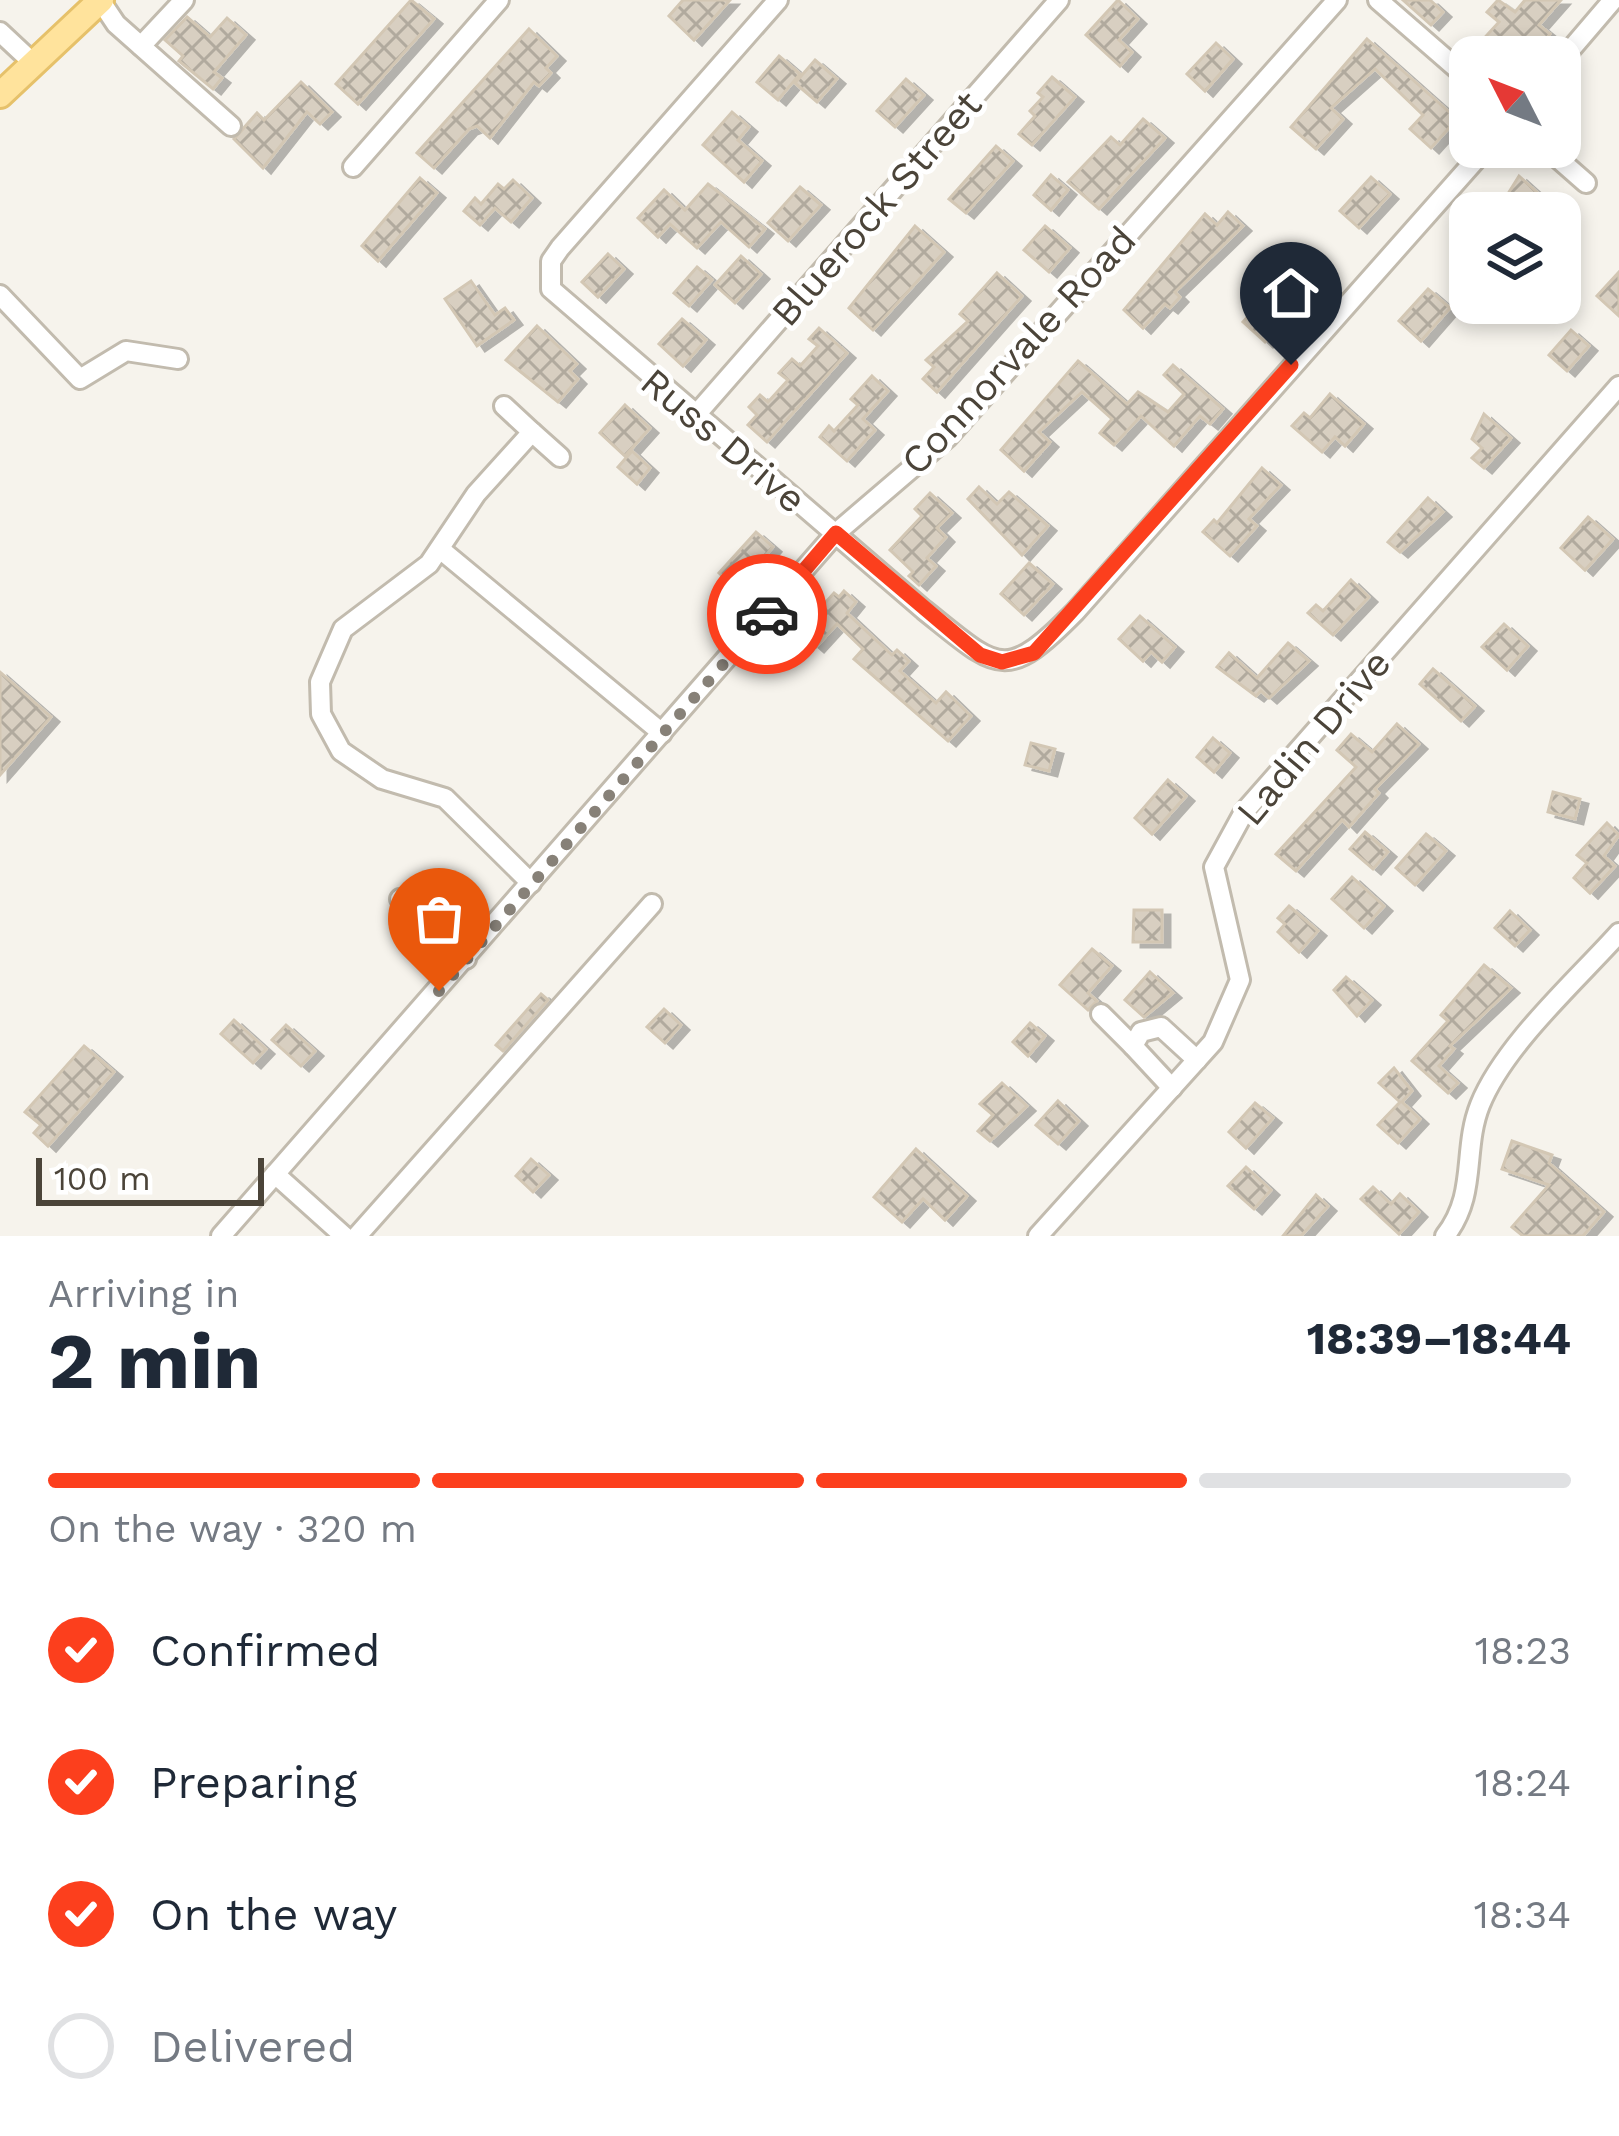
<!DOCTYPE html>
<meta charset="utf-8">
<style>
body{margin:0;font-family:"Work Sans",sans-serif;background:#f6f6f7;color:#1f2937;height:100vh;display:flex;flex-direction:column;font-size:45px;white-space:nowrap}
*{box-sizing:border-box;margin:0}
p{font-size:39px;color:#747a83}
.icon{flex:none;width:66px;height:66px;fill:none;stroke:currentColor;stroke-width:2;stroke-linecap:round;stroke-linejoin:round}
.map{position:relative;height:1236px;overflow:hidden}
.drawer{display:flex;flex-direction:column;background:#fff;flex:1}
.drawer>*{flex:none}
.needle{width:78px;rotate:312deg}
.tools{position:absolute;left:1449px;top:36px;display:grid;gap:24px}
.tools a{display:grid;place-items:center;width:132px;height:132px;border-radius:24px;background:#fff;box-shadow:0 6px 18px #0003;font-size:60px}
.scale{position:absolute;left:36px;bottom:30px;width:228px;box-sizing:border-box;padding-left:12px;border:6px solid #4b4439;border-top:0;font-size:33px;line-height:42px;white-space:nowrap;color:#4b4439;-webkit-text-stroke:9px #fff;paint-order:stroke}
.pin{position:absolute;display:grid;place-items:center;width:102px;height:102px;color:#fff;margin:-123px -51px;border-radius:50% 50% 50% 0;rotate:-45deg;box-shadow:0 0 12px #0007}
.pin .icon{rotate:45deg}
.courier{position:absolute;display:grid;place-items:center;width:120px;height:120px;margin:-60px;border:9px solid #fc3f1d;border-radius:50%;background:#fff;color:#222;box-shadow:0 3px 15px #0007}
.head em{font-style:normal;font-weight:700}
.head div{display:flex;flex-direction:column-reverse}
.head{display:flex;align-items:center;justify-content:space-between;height:204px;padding:0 48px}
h1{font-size:78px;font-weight:700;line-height:90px}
.bar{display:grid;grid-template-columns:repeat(4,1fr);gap:18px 12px;align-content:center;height:144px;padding:0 48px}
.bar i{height:15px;border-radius:9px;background:#e0e1e3}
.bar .active{background:#fc3f1d}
.bar p{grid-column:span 4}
ol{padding:0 48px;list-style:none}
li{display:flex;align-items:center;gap:36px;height:132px}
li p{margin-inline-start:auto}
li .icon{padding:12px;border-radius:50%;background:#fc3f1d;color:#fff;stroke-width:4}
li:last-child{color:#747a83}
li i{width:66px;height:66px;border:6px solid #e0e1e3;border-radius:50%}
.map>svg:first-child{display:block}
.building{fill:url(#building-cross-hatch);stroke:#d3c7b4;stroke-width:3;filter:url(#shadow)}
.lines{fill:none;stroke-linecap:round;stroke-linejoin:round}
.minor-casing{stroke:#c2bbae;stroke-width:24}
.major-casing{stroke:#e6c16a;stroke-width:30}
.minor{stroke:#fff;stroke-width:18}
.major{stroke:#ffe39c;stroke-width:24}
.done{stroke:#878178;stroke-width:12;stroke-dasharray:0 21.6}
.route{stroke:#fc3f1d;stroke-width:15}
.labels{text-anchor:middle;stroke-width:10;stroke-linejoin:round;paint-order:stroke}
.street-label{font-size:39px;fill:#4b4439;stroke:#fff}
</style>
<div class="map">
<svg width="1619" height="1236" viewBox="0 0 1619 1236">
<defs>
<pattern id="building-cross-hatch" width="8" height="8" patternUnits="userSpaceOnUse" patternTransform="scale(3)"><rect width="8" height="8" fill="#d8cfc1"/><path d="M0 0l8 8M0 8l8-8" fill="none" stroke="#b1aa9e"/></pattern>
<filter id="shadow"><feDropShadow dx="8" dy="5" stdDeviation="0" flood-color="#0004"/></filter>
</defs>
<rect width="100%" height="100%" fill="#f6f3ec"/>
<g class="building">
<polygon points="411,0 434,19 358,104 336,84"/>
<polygon points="683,0 730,0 694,40 669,16"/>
<polygon points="1118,0 1138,19 1119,40 1132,52 1120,66 1086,35"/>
<polygon points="1403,0 1430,0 1443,12 1431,25"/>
<polygon points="1498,0 1515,12 1525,0 1561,0 1539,25 1550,34 1541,45 1533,39 1517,57 1467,57 1499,22 1487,12"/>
<polygon points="187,17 210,37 227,18 246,35 214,72 222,78 213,89 179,61 183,56 165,40"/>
<polygon points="529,29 557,56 546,68 551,73 539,86 534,82 490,138 477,126 469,129 434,168 417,153"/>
<polygon points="1367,39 1457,119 1431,148 1410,129 1423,115 1375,69 1331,108 1343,119 1316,149 1291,127"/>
<polygon points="1216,43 1233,59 1205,91 1187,74"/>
<polygon points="779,56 800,74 778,100 757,82"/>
<polygon points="815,60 837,79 817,102 795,83"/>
<polygon points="1052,77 1075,97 1032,145 1019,134 1035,116 1030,111 1043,97 1038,93"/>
<polygon points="906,79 924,95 895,127 877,111"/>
<polygon points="301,82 332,112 320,124 307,112 263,168 234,139 257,113 264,120"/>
<polygon points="732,112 749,127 738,140 762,161 744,182 703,145"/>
<polygon points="1143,119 1165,138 1099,209 1068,182 1111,137 1120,145"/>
<polygon points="996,146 1013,161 966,213 949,199"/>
<polygon points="1051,175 1068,190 1051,210 1034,195"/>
<polygon points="1519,176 1540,195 1523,213 1496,213"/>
<polygon points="1371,177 1390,194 1359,228 1340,211"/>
<polygon points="420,178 437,193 378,261 362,246"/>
<polygon points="513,180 532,198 511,222 495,208 480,225 464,211 475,198 481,204 498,184 504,189"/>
<polygon points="708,184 765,229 749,247 721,222 697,248 670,224 658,237 638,218 664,190 685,210"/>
<polygon points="800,187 821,205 788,241 768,223"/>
<polygon points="1228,212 1243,226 1175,292 1180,297 1170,308 1165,304 1143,328 1124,310 1205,214 1217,225"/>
<polygon points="915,226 944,252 873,330 849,308"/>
<polygon points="1045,226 1070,248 1049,272 1024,250"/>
<polygon points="608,254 624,269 598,297 582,282"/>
<polygon points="741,256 761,274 735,303 715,285"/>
<polygon points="697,267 712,280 689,306 674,293"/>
<polygon points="1619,272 1619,316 1597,296"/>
<polygon points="997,273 1022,296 937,392 923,379 934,367 926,360 968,321 960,314"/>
<polygon points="471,281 495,315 505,308 514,320 477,346 445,299"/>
<polygon points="1428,289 1450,308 1421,341 1399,321"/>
<polygon points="1266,297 1288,317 1265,342 1243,322"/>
<polygon points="682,319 706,340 683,366 659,344"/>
<polygon points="537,326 577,364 570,371 578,379 558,402 506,360"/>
<polygon points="819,328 847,353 767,442 748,425 757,415 749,407 760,395 768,402 788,380 779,373 792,359 800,366 818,346 809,339"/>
<polygon points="1571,330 1589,346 1567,371 1549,355"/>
<polygon points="1078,361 1127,404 1138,392 1168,412 1184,394 1164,375 1173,365 1223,409 1210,424 1200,416 1174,446 1141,416 1114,445 1100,433 1112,419 1082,392 1039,432 1050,442 1024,471 1001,450"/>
<polygon points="872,376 888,391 863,419 875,430 847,461 820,437 829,426 834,431 858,405 851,399"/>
<polygon points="1330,394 1364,424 1345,446 1335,437 1322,452 1292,426 1304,413 1310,418"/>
<polygon points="625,405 650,428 625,456 600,433"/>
<polygon points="1484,414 1511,438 1484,468 1472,458 1482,448 1472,439"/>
<polygon points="632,451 650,468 637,484 618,467"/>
<polygon points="1262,468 1281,485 1249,519 1257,526 1230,556 1203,532 1214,520 1217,523"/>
<polygon points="979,487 997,504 1009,492 1048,526 1022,555 968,499"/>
<polygon points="930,493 952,513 937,528 946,537 927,558 936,566 919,585 909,576 913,572 890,550 922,516 915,509"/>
<polygon points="1428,498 1443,512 1400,552 1388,542"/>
<polygon points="1588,517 1613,539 1585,570 1561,548"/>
<polygon points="756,532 773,547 736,589 719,573"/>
<polygon points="1029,563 1053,584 1024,615 1001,594"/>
<polygon points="1351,580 1369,597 1333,635 1308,613 1316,605 1323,611"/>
<polygon points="844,591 856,602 847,613 892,655 897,650 909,661 900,671 936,703 946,692 971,716 948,741 854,659 863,649 837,624 816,647 799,632 834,593 839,597"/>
<polygon points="1140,616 1175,647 1162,662 1151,652 1143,661 1119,639"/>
<polygon points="1504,624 1528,646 1507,670 1482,647"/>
<polygon points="1288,643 1309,661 1269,698 1261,691 1256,696 1217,667 1229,653 1257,678"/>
<polygon points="1433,669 1475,706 1461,721 1420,684"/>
<polygon points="0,672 51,717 0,775"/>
<polygon points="1397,724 1419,744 1375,789 1379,793 1349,827 1342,820 1296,871 1276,854 1356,767 1337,750 1351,734 1372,752"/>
<polygon points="1213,738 1230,753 1214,772 1197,757"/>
<polygon points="1031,743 1055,749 1049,771 1025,765"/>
<polygon points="1168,780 1186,796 1152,834 1135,818"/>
<polygon points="1553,792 1580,799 1575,819 1548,812"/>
<polygon points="1607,823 1619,835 1604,856 1615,866 1590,893 1574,878 1587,863 1577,855"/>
<polygon points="1365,832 1388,852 1373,869 1350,849"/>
<polygon points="1426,834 1446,851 1415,885 1396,868"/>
<polygon points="1352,877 1384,906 1364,928 1332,899"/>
<polygon points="1289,906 1318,931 1299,952 1278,932 1285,924 1278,918"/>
<polygon points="1134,910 1162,910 1162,942 1133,942"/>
<polygon points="1510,911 1530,930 1515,946 1495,928"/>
<polygon points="1092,949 1112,966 1088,993 1097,1001 1088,1010 1060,985"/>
<polygon points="1484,965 1511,988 1450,1046 1454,1049 1439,1066 1458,1083 1448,1093 1412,1061 1448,1021 1441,1015"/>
<polygon points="1150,972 1173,993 1144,1017 1125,1000"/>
<polygon points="1346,977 1372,1000 1357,1016 1334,990"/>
<polygon points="541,994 548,1000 503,1051 496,1045"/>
<polygon points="664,1009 681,1025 665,1043 647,1027"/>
<polygon points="234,1020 266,1049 253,1063 221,1034"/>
<polygon points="1030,1023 1045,1036 1028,1056 1013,1042"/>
<polygon points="286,1025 315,1051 301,1066 272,1040"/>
<polygon points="84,1046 114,1072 48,1146 34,1133 41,1125 25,1112"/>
<polygon points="1394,1068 1412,1091 1402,1102 1420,1119 1398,1143 1378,1125 1400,1102 1379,1083"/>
<polygon points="1002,1083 1027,1106 990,1141 978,1131 993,1115 980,1104"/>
<polygon points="1058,1101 1079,1121 1058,1144 1036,1125"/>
<polygon points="1255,1103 1273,1118 1246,1148 1229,1132"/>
<polygon points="1512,1141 1552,1155 1549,1163 1604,1212 1583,1236 1523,1236 1512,1227 1549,1185 1502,1169"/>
<polygon points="916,1149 967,1196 945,1220 923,1199 902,1222 874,1197"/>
<polygon points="531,1159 549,1175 533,1192 516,1176"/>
<polygon points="1246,1167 1271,1190 1254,1209 1228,1186"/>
<polygon points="1373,1187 1391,1204 1400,1194 1419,1212 1399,1234 1361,1199"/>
<polygon points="1316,1195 1328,1206 1301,1236 1283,1236"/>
</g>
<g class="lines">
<g class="minor-casing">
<g id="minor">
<polyline points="100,0 116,24 231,126"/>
<path d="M 778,0 L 560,248 L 551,261 L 551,289 L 924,610 C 998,669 1004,684 1075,612 L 1487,147"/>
<polyline points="1378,0 1470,80"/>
<polyline points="0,32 31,61"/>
<polyline points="141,46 184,0"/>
<polyline points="1560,62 1613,0"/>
<polyline points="1545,147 1586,183"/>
<polyline points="353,167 499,0"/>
<polyline points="0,295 80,379 126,351 178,359"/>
<polyline points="504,406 532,432 476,494 429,564 343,629 320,682 321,714 341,751 382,779 445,798 531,883"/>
<polyline points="694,417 1059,0"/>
<polyline points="532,432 560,457"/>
<polyline points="440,549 662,733"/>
<polyline points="400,899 466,959"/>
<polyline points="1101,1014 1133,1046"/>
<polyline points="1172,1088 1133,1046 1141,1032 1161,1027 1197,1060"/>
<polyline points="275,1174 344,1236"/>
<polyline points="221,1236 836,533 947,438 1337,0"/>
<polyline points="357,1236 652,904"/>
<polyline points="1038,1236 1213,1042 1240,980 1214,867 1244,812 1619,386"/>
<path d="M 1445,1236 C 1478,1194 1462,1150 1480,1105 C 1504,1045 1576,981 1619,933"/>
</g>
</g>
<g class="major-casing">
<polyline id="major" points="0,95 101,0"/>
</g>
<use href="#minor" class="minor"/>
<use href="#major" class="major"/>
</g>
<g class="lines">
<polyline class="done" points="439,991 767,614"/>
<polyline class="route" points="767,614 836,533 980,655 1002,662 1034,653 1291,365"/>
</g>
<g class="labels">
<g class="street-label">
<text transform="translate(876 208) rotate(-49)" y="14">Bluerock Street</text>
<text transform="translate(1018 350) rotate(-47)" y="14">Connorvale Road</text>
<text transform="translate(724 440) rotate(40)" y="14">Russ Drive</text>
<text transform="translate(1313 737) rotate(-50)" y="14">Ladin Drive</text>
</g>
</g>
</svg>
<div class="tools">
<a><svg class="needle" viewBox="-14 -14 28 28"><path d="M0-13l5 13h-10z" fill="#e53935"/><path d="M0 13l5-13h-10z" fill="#747a83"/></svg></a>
<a><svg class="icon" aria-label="layers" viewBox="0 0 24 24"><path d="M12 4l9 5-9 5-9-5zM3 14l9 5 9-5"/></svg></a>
</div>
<div class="scale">100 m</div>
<div class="pin" style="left:439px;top:991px;background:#ea580c"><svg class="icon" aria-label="bag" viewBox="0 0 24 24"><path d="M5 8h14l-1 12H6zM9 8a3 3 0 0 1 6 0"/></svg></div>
<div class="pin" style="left:1291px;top:365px;background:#1f2937"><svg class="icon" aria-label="home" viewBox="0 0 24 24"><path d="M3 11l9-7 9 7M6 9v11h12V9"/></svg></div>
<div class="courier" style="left:767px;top:614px"><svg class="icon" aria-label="car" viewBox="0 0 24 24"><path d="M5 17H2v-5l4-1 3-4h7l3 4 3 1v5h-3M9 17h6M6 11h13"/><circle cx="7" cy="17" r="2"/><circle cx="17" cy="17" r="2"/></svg></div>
</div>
<section class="drawer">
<div class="head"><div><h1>2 min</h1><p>Arriving in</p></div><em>18:39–18:44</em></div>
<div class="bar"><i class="active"></i><i class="active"></i><i class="active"></i><i></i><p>On the way · 320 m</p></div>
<ol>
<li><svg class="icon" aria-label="check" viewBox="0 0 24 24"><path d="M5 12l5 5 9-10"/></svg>Confirmed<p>18:23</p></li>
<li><svg class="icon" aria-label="check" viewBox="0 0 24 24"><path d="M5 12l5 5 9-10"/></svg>Preparing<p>18:24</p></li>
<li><svg class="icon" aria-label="check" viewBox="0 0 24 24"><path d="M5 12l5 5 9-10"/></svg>On the way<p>18:34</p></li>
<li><i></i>Delivered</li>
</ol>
</section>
